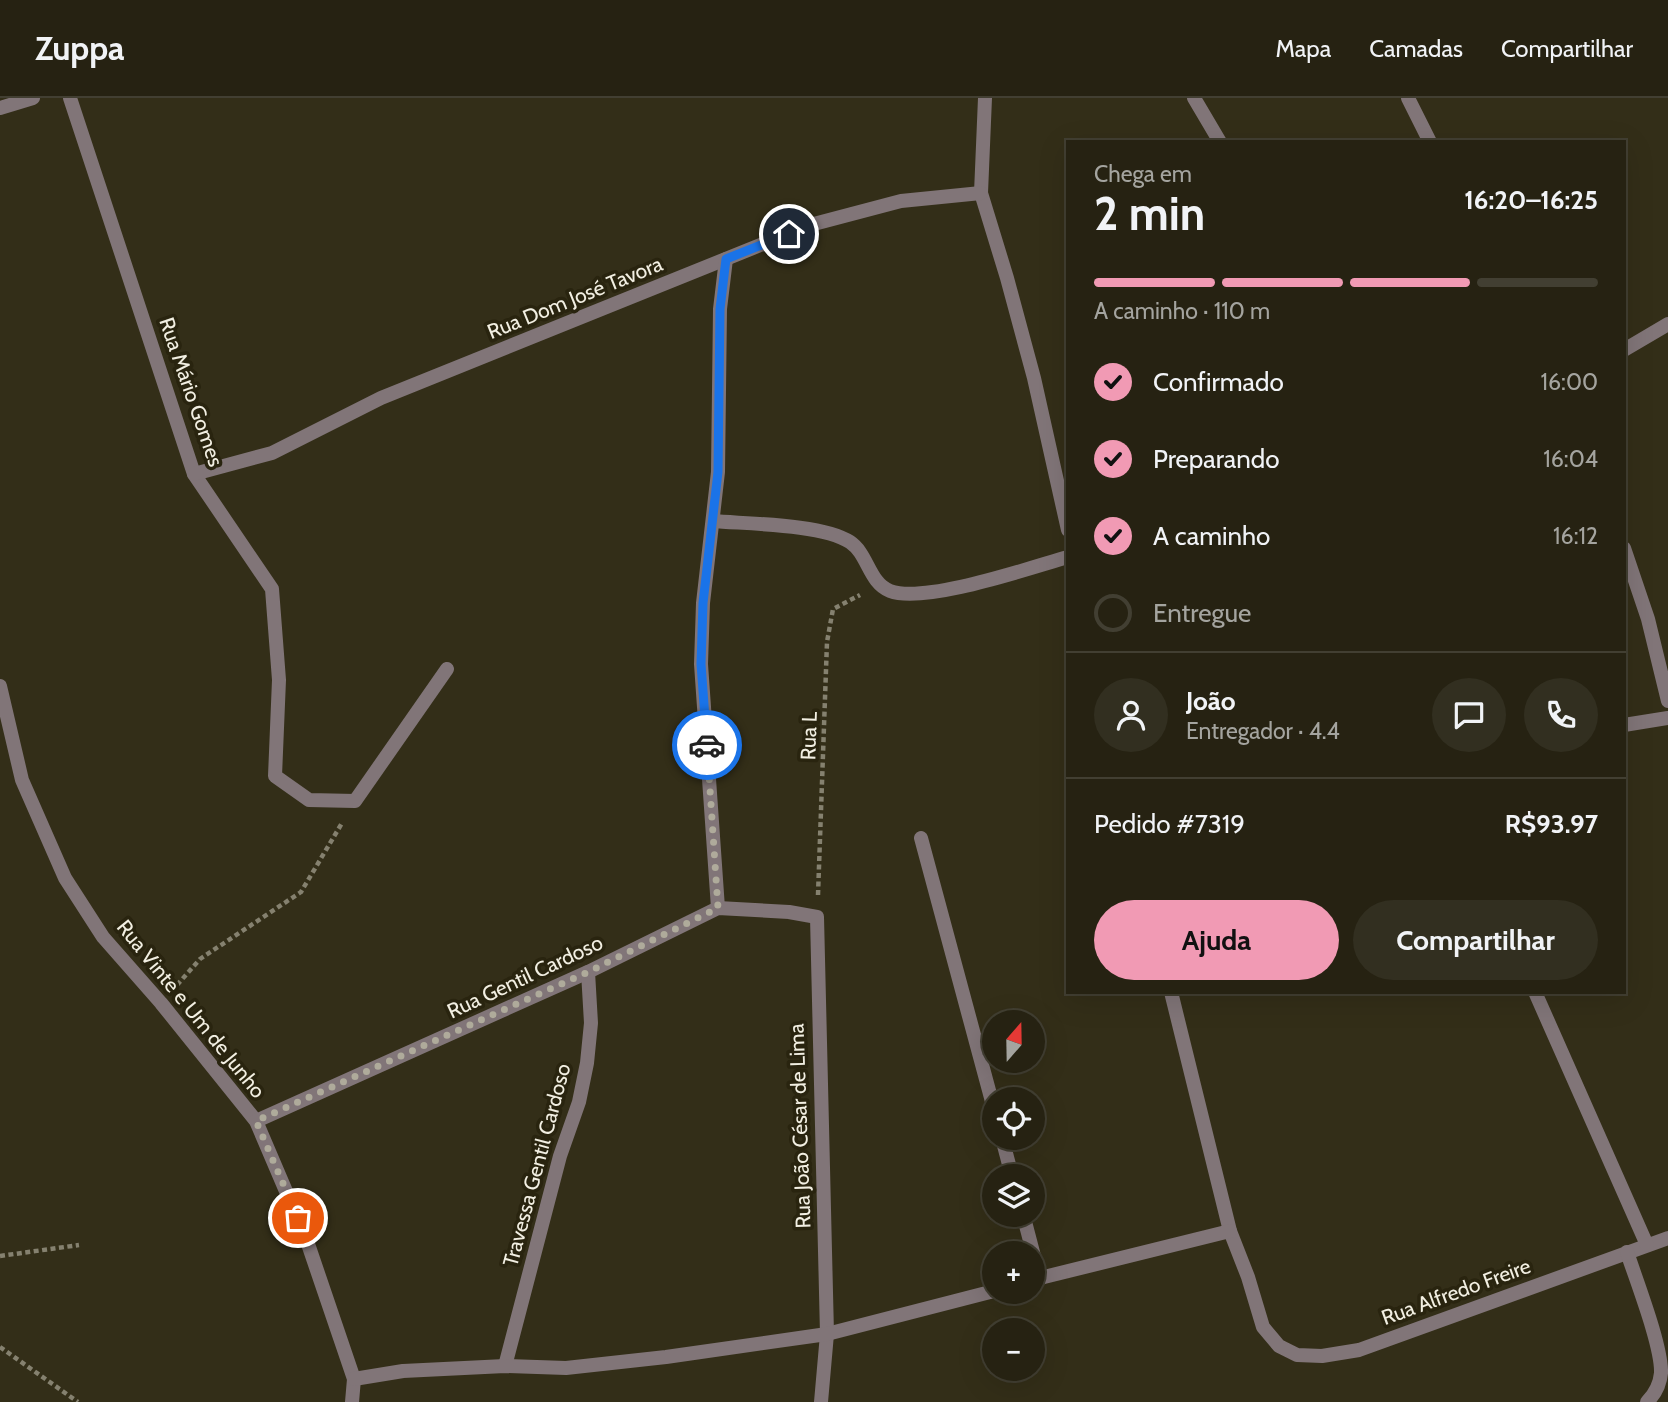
<!DOCTYPE html>
<html lang="pt">
<meta charset="utf-8">
<style>
body{margin:0;font-family:Cabin,sans-serif;background:#322f20;color:#f1f3f6;height:100vh;display:flex;flex-direction:column;font-size:26px;white-space:nowrap}
*{box-sizing:border-box;margin:0}
p{font-size:23px;color:#a4a49f}
.icon{flex:none;width:38px;height:38px;fill:none;stroke:currentColor;stroke-width:2;stroke-linecap:round;stroke-linejoin:round}
.map{position:relative;flex:1;overflow:hidden}
.sheet{position:absolute;left:1066px;top:42px;width:560px;height:854px;display:flex;flex-direction:column;background:#262212;border-radius:0px;box-shadow:0 7px 28px #0002,0 0 0 2px #423f32}
.sheet>*{flex:none}
.needle{width:46px;rotate:20deg}
.fabs{position:absolute;left:982px;top:912px;display:grid;gap:14px}
.fabs a{display:grid;place-items:center;width:63px;height:63px;border-radius:50%;background:#262212;box-shadow:0 7px 28px #0002,0 0 0 2px #423f32;font-size:35px}
.pin{position:absolute;display:grid;place-items:center;width:60px;height:60px;color:#fff;margin:-30px;border:4px solid #fff;border-radius:50%;box-shadow:0 2px 7px #0007}
.courier{position:absolute;display:grid;place-items:center;width:70px;height:70px;margin:-35px;border:5px solid #1a73e8;border-radius:50%;background:#fff;color:#222;box-shadow:0 2px 9px #0007}
.summary em{font-style:normal;font-weight:700}
.summary div{display:flex;flex-direction:column-reverse}
.summary{display:flex;align-items:center;justify-content:space-between;height:119px;padding:0 28px}
h1{font-size:46px;font-weight:700;line-height:52px}
.bar{display:grid;grid-template-columns:repeat(4,1fr);gap:10px 7px;align-content:center;height:84px;padding:0 28px}
.bar i{height:9px;border-radius:5px;background:#423f32}
.bar .selected{background:#f19ab4}
.bar p{grid-column:span 4}
.line{display:flex;align-items:center;gap:18px;padding:0 28px;border-top:2px solid #423f32}
.line div{flex:1}
.round{display:grid;place-items:center;flex:none;width:74px;height:74px;border-radius:37px;background:#322f20}
ol{padding:0 28px;list-style:none}
li{display:flex;align-items:center;gap:21px;height:77px}
li p{margin-inline-start:auto}
li .icon{padding:7px;border-radius:50%;background:#f19ab4;color:#111;stroke-width:4}
li:last-child{color:#a4a49f}
li i{width:38px;height:38px;border:4px solid #423f32;border-radius:50%}
.action{display:flex;gap:14px;margin-top:auto;padding:14px 28px}
.action a{flex:1;height:80px;border-radius:42px;background:#f19ab4;color:#111;font-size:28px;font-weight:700;line-height:80px;text-align:center}
.action a+a{background:#322f20;color:#f1f3f6}
header{display:flex;align-items:center;gap:42px;box-sizing:border-box;height:98px;padding:0 35px;background:#262212;border-bottom:2px solid #423f32}
header strong{font-size:33px}
nav{display:flex;gap:38px;margin-inline-start:auto;font-size:24px}
.map>svg:first-child{display:block}
.lines{fill:none;stroke-linecap:round;stroke-linejoin:round}
.path{stroke:#85816f;stroke-width:4.5;stroke-dasharray:5 3.5;stroke-linecap:butt}
.minor{stroke:#817578;stroke-width:14}
.tertiary{stroke:#817578;stroke-width:14}
.done{stroke:#afab9b;stroke-width:7;stroke-dasharray:0 12.6}
.route{stroke:#1a73e8;stroke-width:9}
.labels{text-anchor:middle;stroke-width:7;stroke-linejoin:round;paint-order:stroke}
.street-label{font-size:21px;fill:#f2efe2;stroke:#29240f}
</style>
<header>
<strong>Zuppa</strong>
<nav><a>Mapa</a><a>Camadas</a><a>Compartilhar</a></nav>
</header>
<div class="map">
<svg width="1668" height="1304" viewBox="0 0 1668 1304">
<rect width="100%" height="100%" fill="#332e18"/>
<g class="lines">
<g class="path">
<polyline points="818,797 827,544 833,511 860,497"/>
<polyline points="177,887 200,861 301,794 342,725"/>
<polyline points="0,1158 79,1147"/>
<polyline points="0,1249 78,1304"/>
</g>
<g class="minor">
<polyline points="70,0 194,376 272,491 279,582 275,678 309,702 355,703 447,571"/>
<polyline points="985,0 981,95 1007,180 1034,280 1068,432"/>
<polyline points="1194,0 1220,44"/>
<polyline points="0,10 33,0"/>
<polyline points="1624,252 1668,226"/>
<polyline points="194,376 272,355 381,300 810,127 901,103 981,95"/>
<path d="M 713,423 C 748,426 822,426 850,444 C 868,456 869,485 890,493 C 925,506 1029,470 1068,459"/>
<polyline points="0,588 22,682 65,780 103,839 161,905 256,1023 306,1140 354,1281 352,1304"/>
<polyline points="1624,627 1668,620"/>
<polyline points="921,740 994,1011"/>
<polyline points="718,810 701,566 703,505 718,374 720,211 726,161"/>
<polyline points="1171,894 1230,1133 1248,1179 1263,1229 1279,1248 1297,1257 1322,1258 1359,1252 1668,1140"/>
<polyline points="1535,894 1647,1147"/>
<polyline points="256,1023 588,874 718,810 789,814 817,819 827,1236 821,1304"/>
<polyline points="1002,1040 1012,1078"/>
<polyline points="1023,1116 1040,1181"/>
<path d="M 1627,1154 C 1636,1182 1662,1248 1661,1275 C 1660,1286 1655,1296 1647,1304"/>
<polyline points="1032,1182 1230,1133"/>
<polyline points="505,1268 560,1058 579,1004 587,965 591,925 588,874"/>
<polyline points="354,1281 403,1273 505,1268 566,1270 666,1259 827,1236 994,1193"/>
</g>
<g class="tertiary">
<polyline points="1408,0 1430,44"/>
<polyline points="1624,450 1648,521 1668,603"/>
</g>
</g>
<g class="lines">
<polyline class="done" points="298,1120 256,1023 588,874 718,810 707,647"/>
<polyline class="route" points="707,647 701,566 703,505 718,374 720,211 726,161 789,136"/>
</g>
<g class="labels">
<g class="street-label">
<text transform="translate(575 200) rotate(-22)" y="7">Rua Dom José Tavora</text>
<text transform="translate(191 294) rotate(71)" y="7">Rua Mário Gomes</text>
<text transform="translate(809 638) rotate(-88)" y="7">Rua L</text>
<text transform="translate(525 879) rotate(-25)" y="7">Rua Gentil Cardoso</text>
<text transform="translate(191 911) rotate(51)" y="7">Rua Vinte e Um de Junho</text>
<text transform="translate(800 1028) rotate(-92)" y="7">Rua João César de Lima</text>
<text transform="translate(537 1067) rotate(-75)" y="7">Travessa Gentil Cardoso</text>
<text transform="translate(1456 1194) rotate(-20)" y="7">Rua Alfredo Freire</text>
</g>
</g>
</svg>
<div class="fabs">
<a><svg class="needle" viewBox="-14 -14 28 28"><path d="M0-13l5 13h-10z" fill="#e53935"/><path d="M0 13l5-13h-10z" fill="#a4a49f"/></svg></a>
<a><svg class="icon" aria-label="locate" viewBox="0 0 24 24"><circle cx="12" cy="12" r="6"/><path d="M12 2v4M12 18v4M2 12h4M18 12h4"/></svg></a>
<a><svg class="icon" aria-label="layers" viewBox="0 0 24 24"><path d="M12 4l9 5-9 5-9-5zM3 14l9 5 9-5"/></svg></a>
<a>+</a>
<a>−</a>
</div>
<div class="pin" style="left:298px;top:1120px;background:#ea580c"><svg class="icon" aria-label="bag" viewBox="0 0 24 24"><path d="M5 8h14l-1 12H6zM9 8a3 3 0 0 1 6 0"/></svg></div>
<div class="pin" style="left:789px;top:136px;background:#1f2937"><svg class="icon" aria-label="home" viewBox="0 0 24 24"><path d="M3 11l9-7 9 7M6 9v11h12V9"/></svg></div>
<div class="courier" style="left:707px;top:647px"><svg class="icon" aria-label="car" viewBox="0 0 24 24"><path d="M5 17H2v-5l4-1 3-4h7l3 4 3 1v5h-3M9 17h6M6 11h13"/><circle cx="7" cy="17" r="2"/><circle cx="17" cy="17" r="2"/></svg></div>
<section class="sheet">
<div class="summary"><div><h1>2 min</h1><p>Chega em</p></div><em>16:20–16:25</em></div>
<div class="bar"><i class="selected"></i><i class="selected"></i><i class="selected"></i><i></i><p>A caminho · 110 m</p></div>
<ol>
<li><svg class="icon" aria-label="check" viewBox="0 0 24 24"><path d="M5 12l5 5 9-10"/></svg>Confirmado<p>16:00</p></li>
<li><svg class="icon" aria-label="check" viewBox="0 0 24 24"><path d="M5 12l5 5 9-10"/></svg>Preparando<p>16:04</p></li>
<li><svg class="icon" aria-label="check" viewBox="0 0 24 24"><path d="M5 12l5 5 9-10"/></svg>A caminho<p>16:12</p></li>
<li><i></i>Entregue</li>
</ol>
<div class="line" style="height:126px"><a class="round"><svg class="icon" aria-label="person" viewBox="0 0 24 24"><circle cx="12" cy="8" r="4"/><path d="M4 21q1-7 8-7t8 7"/></svg></a><div><b>João</b><p>Entregador · 4.4</p></div><a class="round"><svg class="icon" aria-label="chat" viewBox="0 0 24 24"><path d="M4 5h16v11H9l-5 4z"/></svg></a><a class="round"><svg class="icon" aria-label="phone" viewBox="0 0 24 24"><path d="M5 4h4l2 5-3 2q2 4 5 5l2-3 5 2v4C11 20 4 13 5 4z"/></svg></a></div>
<div class="line" style="height:91px"><div>Pedido #7319</div><b>R$93.97</b></div>
<div class="action"><a>Ajuda</a><a>Compartilhar</a></div>
</section>
</div>
